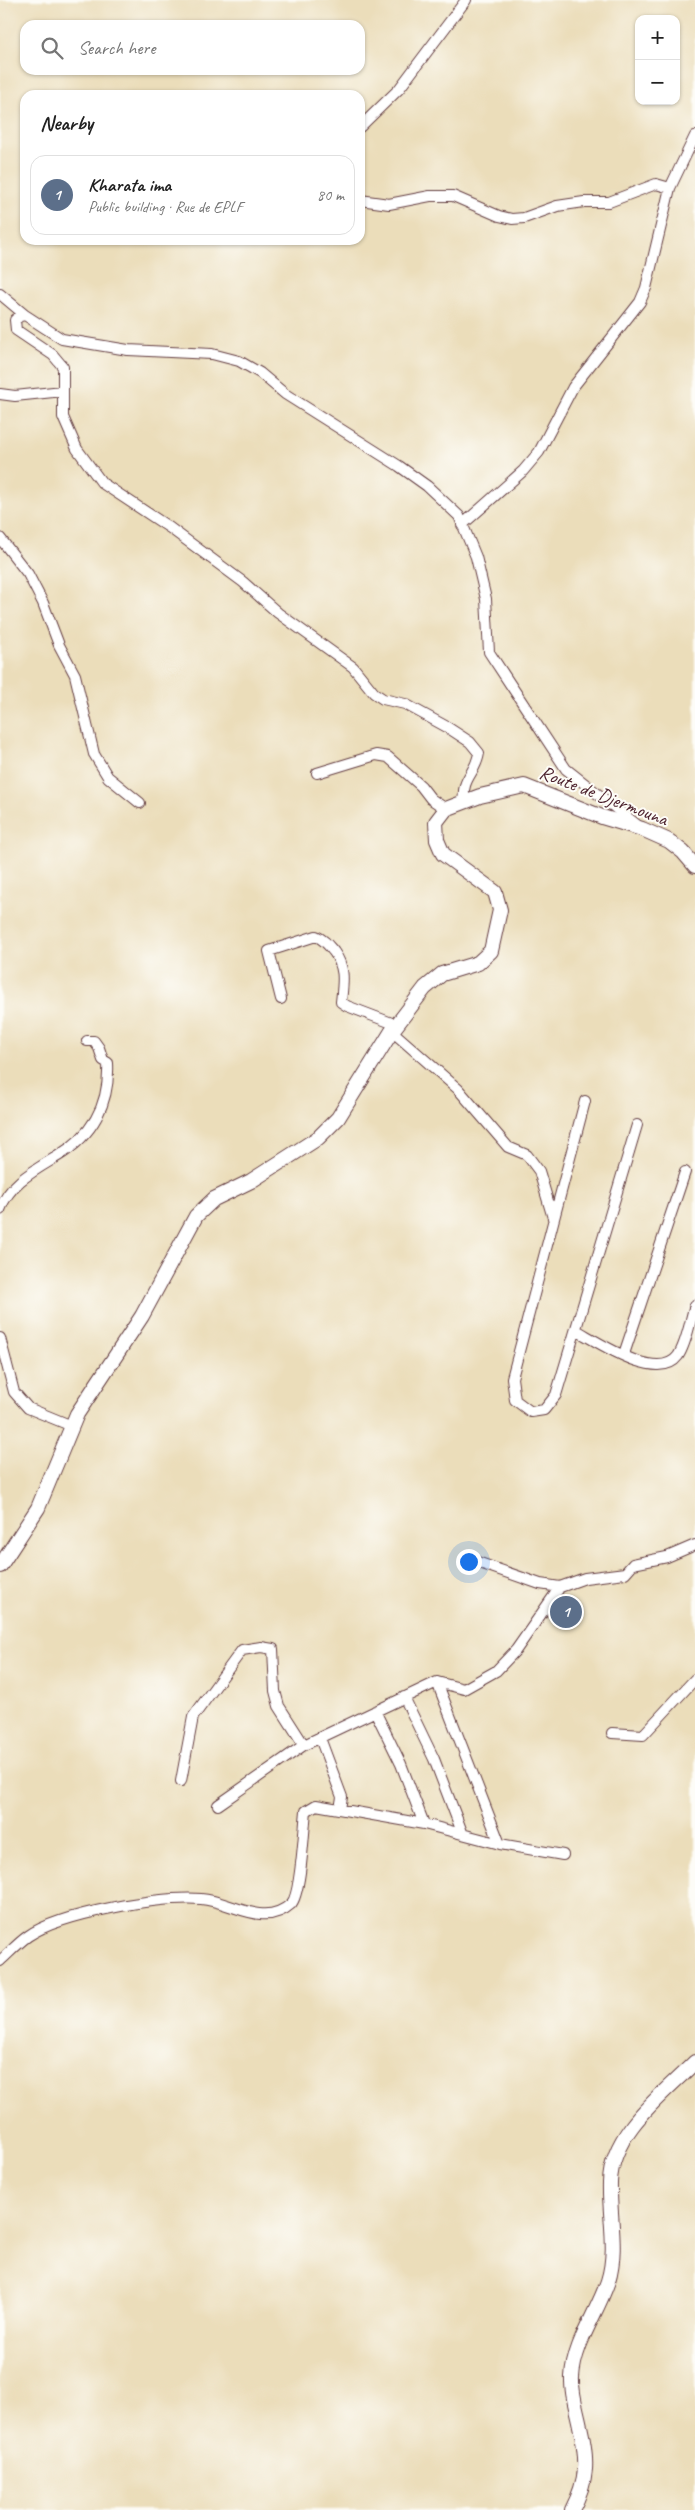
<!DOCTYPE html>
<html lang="en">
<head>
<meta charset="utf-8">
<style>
	:root { --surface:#fff; --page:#f6f6f6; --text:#222; --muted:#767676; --line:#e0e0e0; --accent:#c8321e }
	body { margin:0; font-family:Caveat,sans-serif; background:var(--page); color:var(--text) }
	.controls { position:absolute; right:15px; top:15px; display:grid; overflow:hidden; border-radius:10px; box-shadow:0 1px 4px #0004 }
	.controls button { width:45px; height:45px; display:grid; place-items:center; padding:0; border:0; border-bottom:1px solid var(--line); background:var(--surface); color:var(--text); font:25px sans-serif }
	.you { position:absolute; left:468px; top:1561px; width:18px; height:18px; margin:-12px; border:4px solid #fff; border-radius:50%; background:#1a73e8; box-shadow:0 0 0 8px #1a73e833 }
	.badge { display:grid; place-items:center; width:32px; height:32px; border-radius:50%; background:var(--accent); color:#fff; font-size:16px; font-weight:700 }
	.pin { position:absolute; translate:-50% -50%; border:2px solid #fff; box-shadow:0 1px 5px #0006 }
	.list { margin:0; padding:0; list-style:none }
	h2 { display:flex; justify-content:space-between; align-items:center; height:65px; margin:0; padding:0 20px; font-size:21px }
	h2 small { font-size:16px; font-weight:400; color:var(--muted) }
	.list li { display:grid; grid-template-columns:32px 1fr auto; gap:15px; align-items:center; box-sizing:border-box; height:80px; margin:0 10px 10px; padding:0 10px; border:1px solid var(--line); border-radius:15px }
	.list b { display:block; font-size:19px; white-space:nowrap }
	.list p { margin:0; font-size:16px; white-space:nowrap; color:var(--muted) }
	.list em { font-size:16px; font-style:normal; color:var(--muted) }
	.icon { flex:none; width:28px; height:28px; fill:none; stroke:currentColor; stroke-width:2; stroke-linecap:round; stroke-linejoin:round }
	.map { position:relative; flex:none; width:695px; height:2510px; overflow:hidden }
	.search { position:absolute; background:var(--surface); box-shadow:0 1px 4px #0004; left:20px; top:20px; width:345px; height:55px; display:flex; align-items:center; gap:12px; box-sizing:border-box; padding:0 18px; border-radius:15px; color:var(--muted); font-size:19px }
	.panel { position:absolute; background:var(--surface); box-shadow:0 1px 4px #0004; left:20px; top:90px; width:345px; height:155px; border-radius:15px }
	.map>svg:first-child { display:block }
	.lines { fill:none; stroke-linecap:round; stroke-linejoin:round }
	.street-casing { stroke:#623c40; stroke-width:12 }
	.secondary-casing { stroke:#623c40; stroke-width:16 }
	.street { stroke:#fff; stroke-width:10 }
	.secondary { stroke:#fff; stroke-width:14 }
	.labels { text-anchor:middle; stroke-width:4; stroke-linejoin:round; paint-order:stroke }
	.street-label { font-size:20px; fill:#4a1f2b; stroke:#fdfcf7 }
</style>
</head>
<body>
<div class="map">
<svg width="695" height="2510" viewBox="0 0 695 2510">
	<rect width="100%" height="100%" fill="#fdfcf7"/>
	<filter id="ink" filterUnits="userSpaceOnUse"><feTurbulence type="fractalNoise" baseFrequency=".02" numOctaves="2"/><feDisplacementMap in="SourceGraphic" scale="10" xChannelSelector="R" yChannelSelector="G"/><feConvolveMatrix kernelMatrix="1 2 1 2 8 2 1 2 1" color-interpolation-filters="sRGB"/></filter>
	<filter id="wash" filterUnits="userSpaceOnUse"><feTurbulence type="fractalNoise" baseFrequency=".0096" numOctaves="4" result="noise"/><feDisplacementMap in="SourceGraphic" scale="20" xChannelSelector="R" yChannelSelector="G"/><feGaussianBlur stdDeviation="1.12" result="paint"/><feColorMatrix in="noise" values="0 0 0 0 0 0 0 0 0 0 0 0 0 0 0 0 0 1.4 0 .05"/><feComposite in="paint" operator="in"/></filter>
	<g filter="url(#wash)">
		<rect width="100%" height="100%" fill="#ebddba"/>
	</g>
	<g filter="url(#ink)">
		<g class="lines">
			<defs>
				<path id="street" d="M360,127L399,89L466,0
					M360,200L389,204L430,196H453L499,216L512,219L524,218L557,206L584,202H609L656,184L670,188
					M0,294L25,315L62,339L128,350L212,354L239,361L260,373L285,394L399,466L427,486L459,516L476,557L486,599L489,652L566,769L637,825
					M25,315L20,316L15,320L16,330L53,355L63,367V417L77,449L102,483L170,528L243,582L278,613L353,667L374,693L383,699L405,704L447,727L470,742L479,753C476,774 461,777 464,802L469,800
					M0,394L15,396L63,391
					M462,525L523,471L539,452L573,387L640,302L646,288L670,188L695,136
					M0,538L28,574L43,603L59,645L75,675L94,754L108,777L140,803
					M317,773L376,755L388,757L421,786L431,799L446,809
					M281,999L269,951L316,936C325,940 328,945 334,952C346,969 343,982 341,1002L347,1006L397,1025
					M392,1031L458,1089L508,1147L527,1155L539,1171L553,1218
					M585,1101L512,1378L515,1400L531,1412L544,1410L556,1395L637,1125
					M0,1210C9,1183 35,1170 58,1156C93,1135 110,1103 108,1063L103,1060L99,1048L94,1041H87
					M576,1330C598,1342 658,1383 678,1356C687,1343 690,1320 695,1305
					M0,1338L14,1392L28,1408L72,1426
					M624,1354L685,1172
					M477,1562L540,1584L560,1587L585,1578L625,1573L633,1564L667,1557L695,1545
					M437,1682L464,1689L496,1671L516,1650L560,1587
					M404,1697L434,1759L462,1832
					M375,1711L401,1764L424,1824
					M612,1733L643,1735L695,1679
					M320,1738L342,1797L340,1809
					M181,1781L193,1717L242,1650L261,1647L273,1649L275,1691L279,1706L304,1745
					M218,1805L304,1745L437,1682L500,1844
					M0,1961C9,1953 18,1943 28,1936C61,1913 161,1896 201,1899C232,1901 263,1929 291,1904C301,1895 304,1828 306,1811L316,1805L424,1824L500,1844L563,1855"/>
				<path id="secondary" d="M0,1566L38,1508L77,1414L142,1316L196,1216L214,1199L251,1181L318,1138L338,1118L392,1031L425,988L442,974L478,963L491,951L500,910L495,892L443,854L437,840L436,822L446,809L480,796L524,786L602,817L642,829L669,841L683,852L695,866
					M572,2510C588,2479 588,2460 580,2426C577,2410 571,2394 572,2377C574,2343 597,2314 608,2281C618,2249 609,2217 610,2183C611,2132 662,2095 695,2062"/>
			</defs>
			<use href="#street" class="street-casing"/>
			<use href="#secondary" class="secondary-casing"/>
			<use href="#street" class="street"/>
			<use href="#secondary" class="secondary"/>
		</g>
	</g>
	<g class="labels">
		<g class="street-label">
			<text transform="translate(604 795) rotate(21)" y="7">Route de Djermouna</text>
		</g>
	</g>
</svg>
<div class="controls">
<button>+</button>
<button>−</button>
</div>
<div class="you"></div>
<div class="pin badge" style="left:566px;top:1612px;background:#5c6f8a">1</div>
<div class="search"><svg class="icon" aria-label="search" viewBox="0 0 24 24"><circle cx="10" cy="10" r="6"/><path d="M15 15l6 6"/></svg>Search here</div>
<section class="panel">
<h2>Nearby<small></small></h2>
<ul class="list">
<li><span class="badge" style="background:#5c6f8a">1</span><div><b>Kharata ima</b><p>Public building · Rue de EPLF</p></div><em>80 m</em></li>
</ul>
</section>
</div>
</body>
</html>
